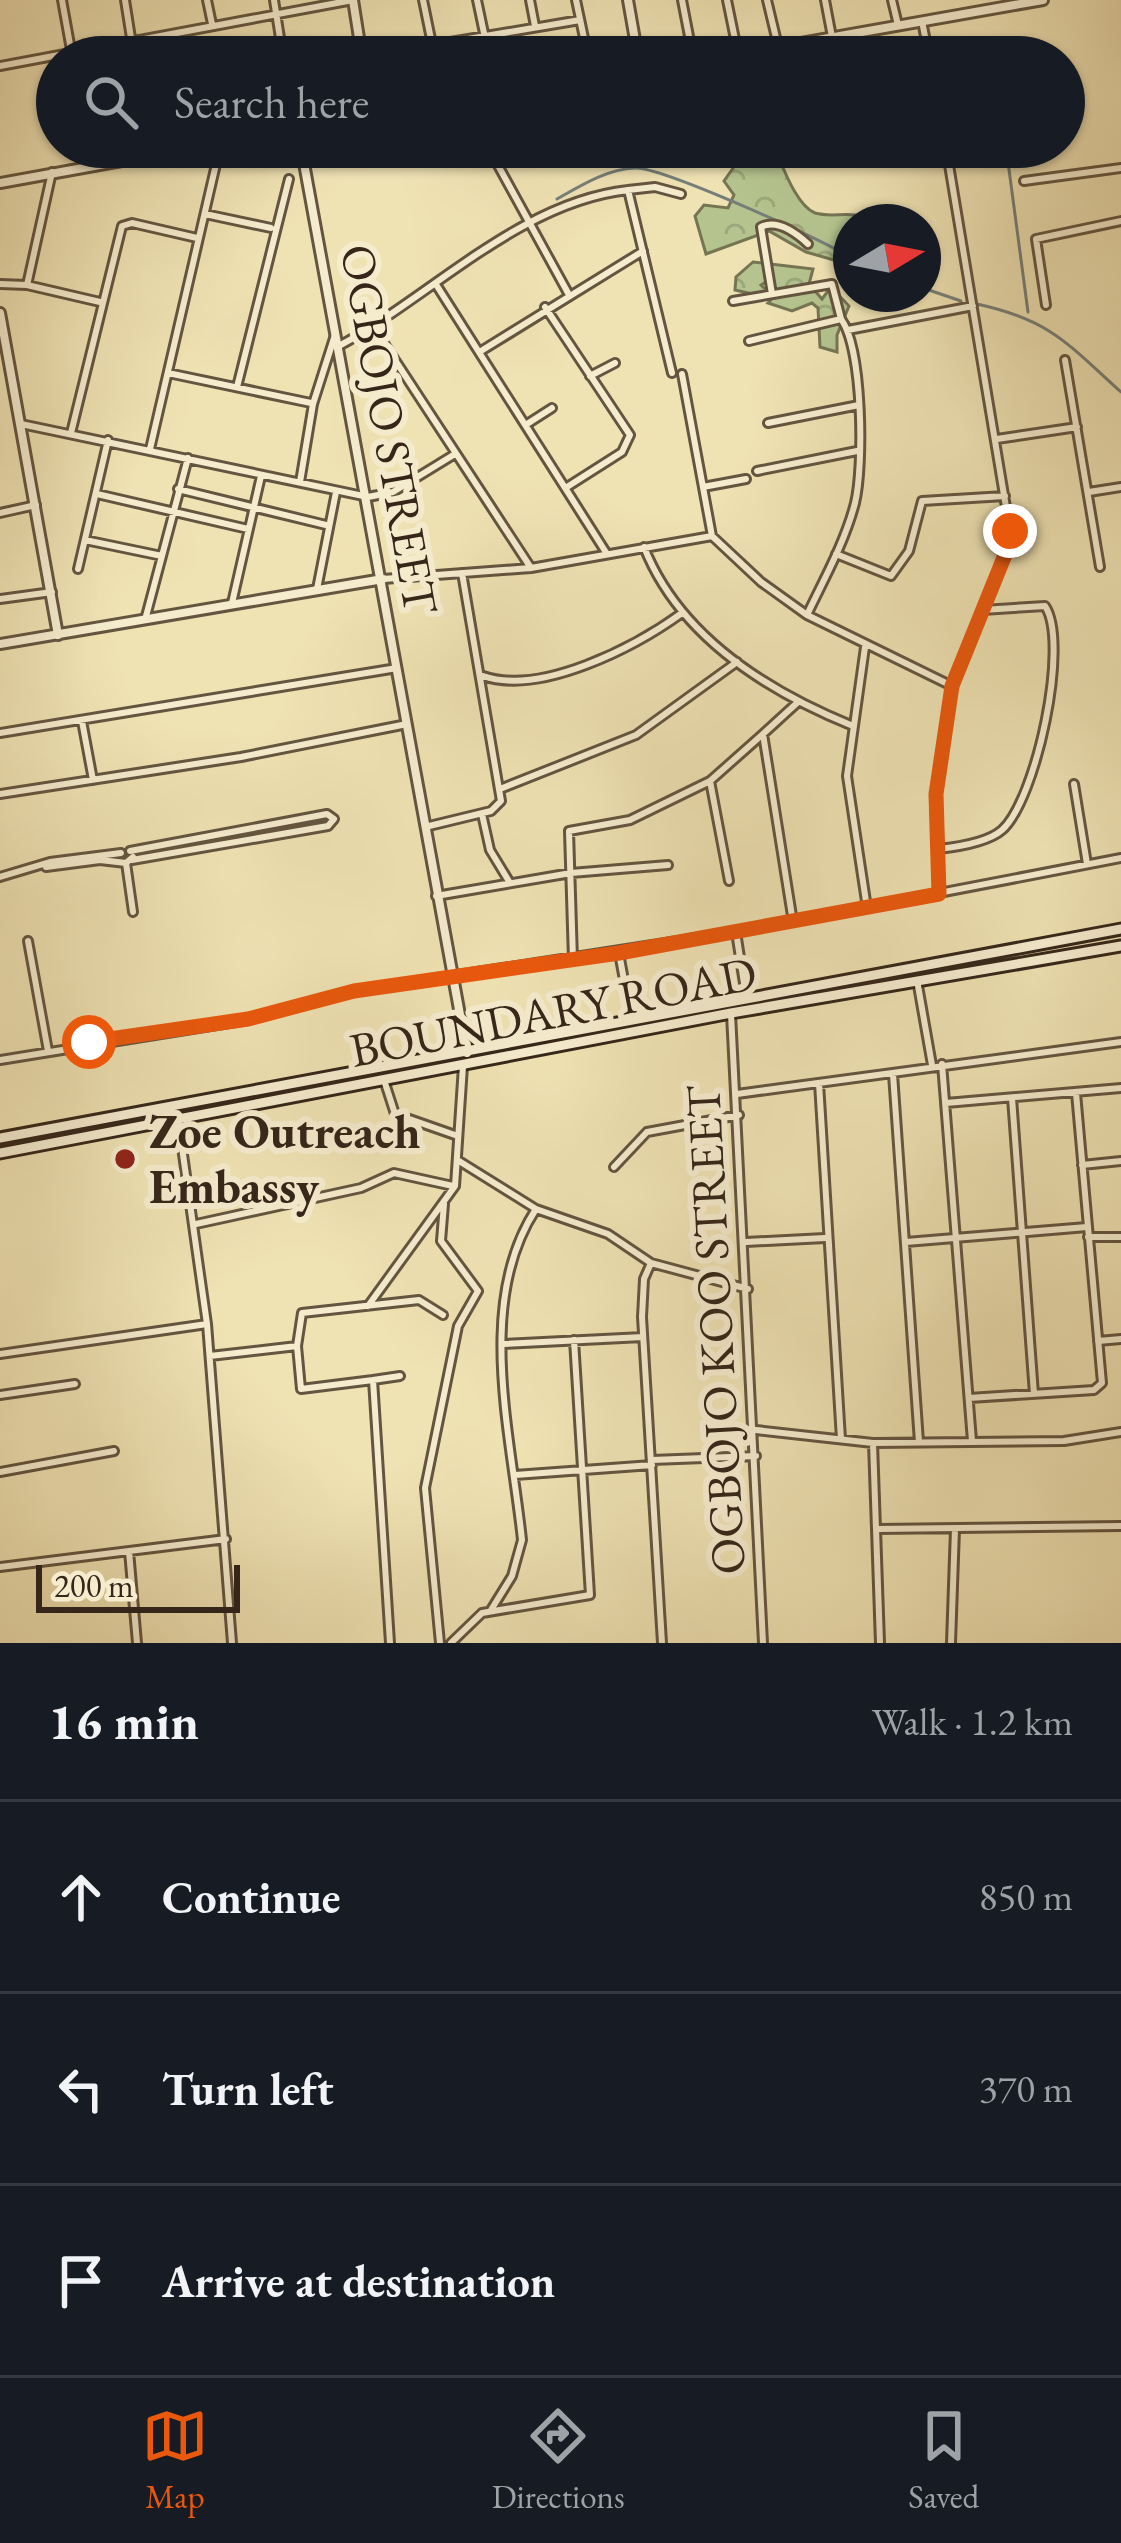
<!DOCTYPE html>
<html lang="en">
<head>
<meta charset="utf-8">
<style>
	:root { --surface:#171b24; --page:#242831; --text:#f1f3f6; --muted:#9ea1a6; --line:#363941; --accent:#ea580c }
	body { margin:0; font-family:"EB Garamond",serif; background:var(--page); color:var(--text) }
	.compass { position:absolute; left:833px; top:204px; width:108px; height:108px; border-radius:50%; background:var(--surface); box-shadow:0 3px 9px #0004; rotate:80deg }
	.scale { position:absolute; left:36px; bottom:30px; width:204px; box-sizing:border-box; padding-left:12px; border:6px solid #352619; border-top:0; font-size:33px; line-height:42px; white-space:nowrap; color:#352619; -webkit-text-stroke:9px #f5ecce; paint-order:stroke }
	.stop { position:absolute; width:36px; height:36px; margin:-27px; border:9px solid #ea580c; border-radius:50%; background:#fff }
	.stop.end { background:#ea580c; border-color:#fff; box-shadow:0 3px 12px #0008 }
	.list { margin:0; padding:0; list-style:none }
	h2 { display:flex; justify-content:space-between; align-items:center; height:156px; margin:0; padding:0 48px; font-size:51px }
	h2 small { font-size:39px; font-weight:400; color:var(--muted) }
	.list li { display:grid; grid-template-columns:78px 1fr auto; gap:36px; align-items:center; box-sizing:border-box; height:192px; padding:0 48px; border-top:3px solid var(--line) }
	.list b { display:block; font-size:45px; white-space:nowrap }
	.list em { font-size:39px; font-style:normal; color:var(--muted) }
	.icon { flex:none; width:66px; height:66px; fill:none; stroke:currentColor; stroke-width:2; stroke-linecap:round; stroke-linejoin:round }
	.map { position:relative; flex:none; width:1121px; height:1643px; overflow:hidden }
	.search { position:absolute; background:var(--surface); box-shadow:0 3px 9px #0004; left:36px; right:36px; top:36px; height:132px; display:flex; align-items:center; gap:30px; box-sizing:border-box; padding:0 42px; border-radius:66px; color:var(--muted); font-size:45px }
	.sheet { height:732px; background:var(--surface) }
	nav { display:flex; justify-content:space-around; align-items:center; box-sizing:border-box; height:168px; border-top:3px solid var(--line); background:var(--surface); font-size:33px; color:var(--muted) }
	nav a { display:grid; justify-items:center; gap:6px }
	nav .on { color:var(--accent) }
	.map>svg:first-child { display:block }
	.forest { fill:url(#forest-crowns); stroke:#757554; stroke-width:3 }
	.lines { fill:none; stroke-linecap:round; stroke-linejoin:round }
	.stream { stroke:#757f79; stroke-width:3 }
	.minor-casing { stroke:#645540; stroke-width:12 }
	.tertiary-casing { stroke:#645540; stroke-width:14 }
	.secondary-casing { stroke:#352619; stroke-width:15 }
	.minor { stroke:#f5ecce; stroke-width:6 }
	.tertiary { stroke:#f5ecce; stroke-width:8 }
	.secondary { stroke:#f5ecce; stroke-width:9 }
	.route { stroke:#ea580c; stroke-width:15 }
	.poi-dot { fill:#8f2418; stroke:#f5ecce; stroke-width:4.5 }
	.labels { text-anchor:middle; stroke-width:12; stroke-linejoin:round; paint-order:stroke }
	.street-label { font-size:48px; fill:#352619; stroke:#f5ecce }
	.poi-label { font-size:48px; font-weight:bold; fill:#352619; stroke:#f5ecce; text-anchor:start }
</style>
</head>
<body>
<div class="map">
<svg width="1121" height="1643" viewBox="0 0 1121 1643">
	<defs>
		<pattern id="forest-crowns" width="20" height="18" patternUnits="userSpaceOnUse" patternTransform="scale(3)"><rect width="20" height="18" fill="#b5c48f"/><path d="M2 6a3 3 0 1 1 6 0M12 15a3 3 0 1 1 6 0" fill="none" stroke="#9ca87b"/></pattern>
	</defs>
	<rect width="100%" height="100%" fill="#efe2b3"/>
	<filter id="stains"><feTurbulence type="fractalNoise" baseFrequency=".00167" numOctaves="4"/><feColorMatrix values="0 0 0 0 .2 0 0 0 0 .09 0 0 0 0 .02 0 0 0 .5 -.17"/></filter>
	<radialGradient id="worn" r=".72"><stop offset=".6" stop-color="#630" stop-opacity="0"/><stop offset="1" stop-color="#630" stop-opacity=".3"/></radialGradient>
	<path class="forest" d="M748,147H774C782,164 796,206 815,213C835,219 853,208 872,222H851V265L806,252L769,231L706,254L695,216L704,205L728,208L734,195L724,181Z
		M753,262L813,269L809,284L822,299L831,287L849,306L837,335V352L820,347L818,308L812,303L792,311L768,303L778,292L766,282L761,285L769,293L766,297L735,290L736,277Z"/>
	<g class="lines">
		<path class="stream" d="M994,56V57
			M1006,147L1028,312
			M557,199C580,186 607,169 635,168C662,167 824,240 851,258
			M923,288L961,301
			M977,304C1050,320 1067,343 1121,392"/>
		<defs>
			<path id="minor" d="M62,0L71,50
				M125,0L131,38
				M207,0L212,24
				M274,0L283,57
				M423,0L432,44
				M477,0L489,57
				M530,0L535,26
				M576,0L588,57
				M682,0L693,57
				M727,0L738,54
				M767,0L778,46
				M825,0L832,37
				M892,0L898,25
				M922,21L929,57
				M362,57L580,20
				M0,66L353,0
				M488,147L568,293
				M756,151L786,147
				M52,172L27,285L100,302
				M1024,181L1121,168
				M628,190L655,187L681,194
				M205,214L271,228
				M0,284L27,285
				M437,286L607,554
				M772,294L761,227C777,219 796,233 808,244
				M733,301L832,284L841,319
				M1046,305L1036,239L1121,221
				M545,307L630,435L622,452L567,487
				M374,328L531,568
				M848,330L973,306
				M749,341L841,319C863,349 864,466 855,503C845,542 824,579 807,615
				M337,347C431,297 519,202 628,190L672,373
				M481,351L643,251
				M1065,360L1100,567
				M168,373L311,403
				M682,374L712,536L761,582L807,615L952,686
				M590,376L615,363
				M237,387L289,179
				M768,423L859,405
				M21,424L368,497L393,492L455,454
				M527,424L552,408
				M71,433L122,226L132,223L197,238
				M997,439L1077,427
				M150,449L220,147
				M757,471L857,451
				M300,482L313,404L335,335
				M703,487L746,479
				M178,489L326,525
				M1089,492L1121,487
				M97,494L248,529
				M0,513L36,505
				M85,540L162,556
				M644,547C679,636 767,691 853,726
				M836,554L891,576L909,551L922,501L1005,496
				M78,569L108,440
				M383,579L531,568L712,536
				M317,589L336,492
				M0,599L52,592
				M232,603L261,476
				M145,620L188,458
				M865,647L847,776L867,908
				M483,676C541,696 635,647 682,613
				M82,721L93,780
				M0,733L397,668
				M710,781L729,881
				M1074,784L1087,864
				M500,789L636,735L737,662
				M0,794L241,757L407,724
				M482,814L490,850L510,883
				M425,827L491,811L501,801L462,573
				M938,849C957,847 987,843 1002,830C1036,800 1070,643 1045,606L982,610
				M130,851L327,814L334,819L328,826L132,860
				M126,863L133,912
				M46,867L100,860L126,863L133,857
				M0,877L50,862L121,853
				M939,894L936,794L952,686L1007,550L1010,531L946,147
				M436,896L571,873L668,865
				M793,922L763,734L797,703
				M736,932L746,996
				M28,941L48,1051
				M619,953L631,1018
				M573,960L569,831L630,820L710,781L763,734
				M917,980L932,1065
				M731,1014L763,1643
				M0,1060L248,1020L354,991L736,932L1121,858
				M942,1064L972,1441
				M893,1074L919,1442
				M384,1080L395,1114L455,1135
				M819,1083L841,1439
				M737,1094L1121,1042
				M1012,1098L1034,1394
				M946,1103L1121,1088
				M178,1119L207,1324L232,1643
				M459,1161L536,1209L608,1234L651,1263L748,1289
				M1082,1165L1121,1161
				M614,1167L647,1132L739,1115
				M196,1224L361,1188L394,1173L453,1186
				M1088,1237H1121
				M746,1242L825,1238
				M906,1242L1087,1227
				M651,1263L644,1279L642,1317L662,1643
				M368,1306L455,1186L463,1066
				M1098,1341L1121,1339
				M503,1344L643,1337
				M297,1346L301,1389L373,1380L390,1643
				M0,1354L207,1324
				M210,1356L297,1346L302,1313L419,1300L443,1315
				M373,1380L400,1376
				M0,1395L75,1384
				M969,1398L1094,1390L1102,1383L1076,1093
				M756,1430L873,1443L1064,1441L1121,1432
				M873,1443L880,1643
				M652,1460L756,1456
				M0,1472L114,1451
				M515,1475L652,1465
				M878,1529L1121,1526
				M129,1551L137,1643
				M0,1567L226,1539
				M491,1610L512,1576L522,1540C511,1434 475,1302 536,1209
				M440,1643L425,1488L458,1326L478,1291L441,1241L444,1204
				M451,1643L482,1613L590,1595L574,1340
				M951,1643L955,1529"/>
			<path id="tertiary" d="M353,0L362,57
				M628,0L638,57
				M721,57L1043,0
				M301,147L467,1053
				M0,183L199,147
				M0,313L58,635
				M0,644L383,579"/>
			<path id="secondary" d="M0,1138L1121,929
				M0,1153L731,1013L1121,946"/>
		</defs>
		<use href="#minor" class="minor-casing"/>
		<use href="#tertiary" class="tertiary-casing"/>
		<use href="#secondary" class="secondary-casing"/>
		<use href="#minor" class="minor"/>
		<use href="#tertiary" class="tertiary"/>
		<use href="#secondary" class="secondary"/>
	</g>
	<g class="lines">
		<path class="route" d="M89,1042L248,1019L354,991L619,953L939,894L936,794L952,686L1007,550L1010,531"/>
	</g>
	<circle class="poi-dot" cx="125" cy="1159" r="12"/>
	<g class="labels">
		<g class="street-label">
			<text transform="translate(390 429) rotate(80)" y="17">OGBOJO STREET</text>
			<text transform="translate(553 1011) rotate(-11)" y="17">BOUNDARY ROAD</text>
			<text transform="translate(715 1330) rotate(-93)" y="17">OGBOJO KOO STREET</text>
		</g>
		<g class="poi-label">
			<text x="149" y="1148">Zoe Outreach<tspan x="149" dy="55">Embassy</tspan></text>
		</g>
	</g>
	<rect width="100%" height="100%" filter="url(#stains)"/>
	<rect width="100%" height="100%" fill="url(#worn)"/>
</svg>
<svg class="compass" viewBox="-18 -18 36 36"><path d="M0-13l5 13h-10z" fill="#e53935"/><path d="M0 13l5-13h-10z" fill="#9ea1a6"/></svg>
<div class="scale">200 m</div>
<div class="stop" style="left:89px;top:1042px"></div>
<div class="stop end" style="left:1010px;top:531px"></div>
<div class="search"><svg class="icon" aria-label="search" viewBox="0 0 24 24"><circle cx="10" cy="10" r="6"/><path d="M15 15l6 6"/></svg>Search here</div>
</div>
<section class="sheet">
<h2>16 min<small>Walk · 1.2 km</small></h2>
<ul class="list">
<li><svg class="icon" aria-label="ahead" viewBox="0 0 24 24"><path d="M12 20V5M6 11l6-6 6 6"/></svg><div><b>Continue</b></div><em>850 m</em></li>
<li><svg class="icon" aria-label="left" viewBox="0 0 24 24"><path d="M17 20v-9H6M10 6l-5 5 5 5"/></svg><div><b>Turn left</b></div><em>370 m</em></li>
<li><svg class="icon" aria-label="arrive" viewBox="0 0 24 24"><path d="M6 21V4h12l-3 4 3 4H6"/></svg><div><b>Arrive at destination</b></div></li>
</ul>
</section>
<nav>
<a class="on"><svg class="icon" aria-label="map" viewBox="0 0 24 24"><path d="M3 6l6-2 6 2 6-2v14l-6 2-6-2-6 2zM9 4v14M15 6v14"/></svg>Map</a>
<a><svg class="icon" aria-label="directions" viewBox="0 0 24 24"><path d="M12 3l9 9-9 9-9-9zM9 14v-3h6M13 9l2 2-2 2"/></svg>Directions</a>
<a><svg class="icon" aria-label="saved" viewBox="0 0 24 24"><path d="M7 4h10v16l-5-4-5 4z"/></svg>Saved</a>
</nav>
</body>
</html>
